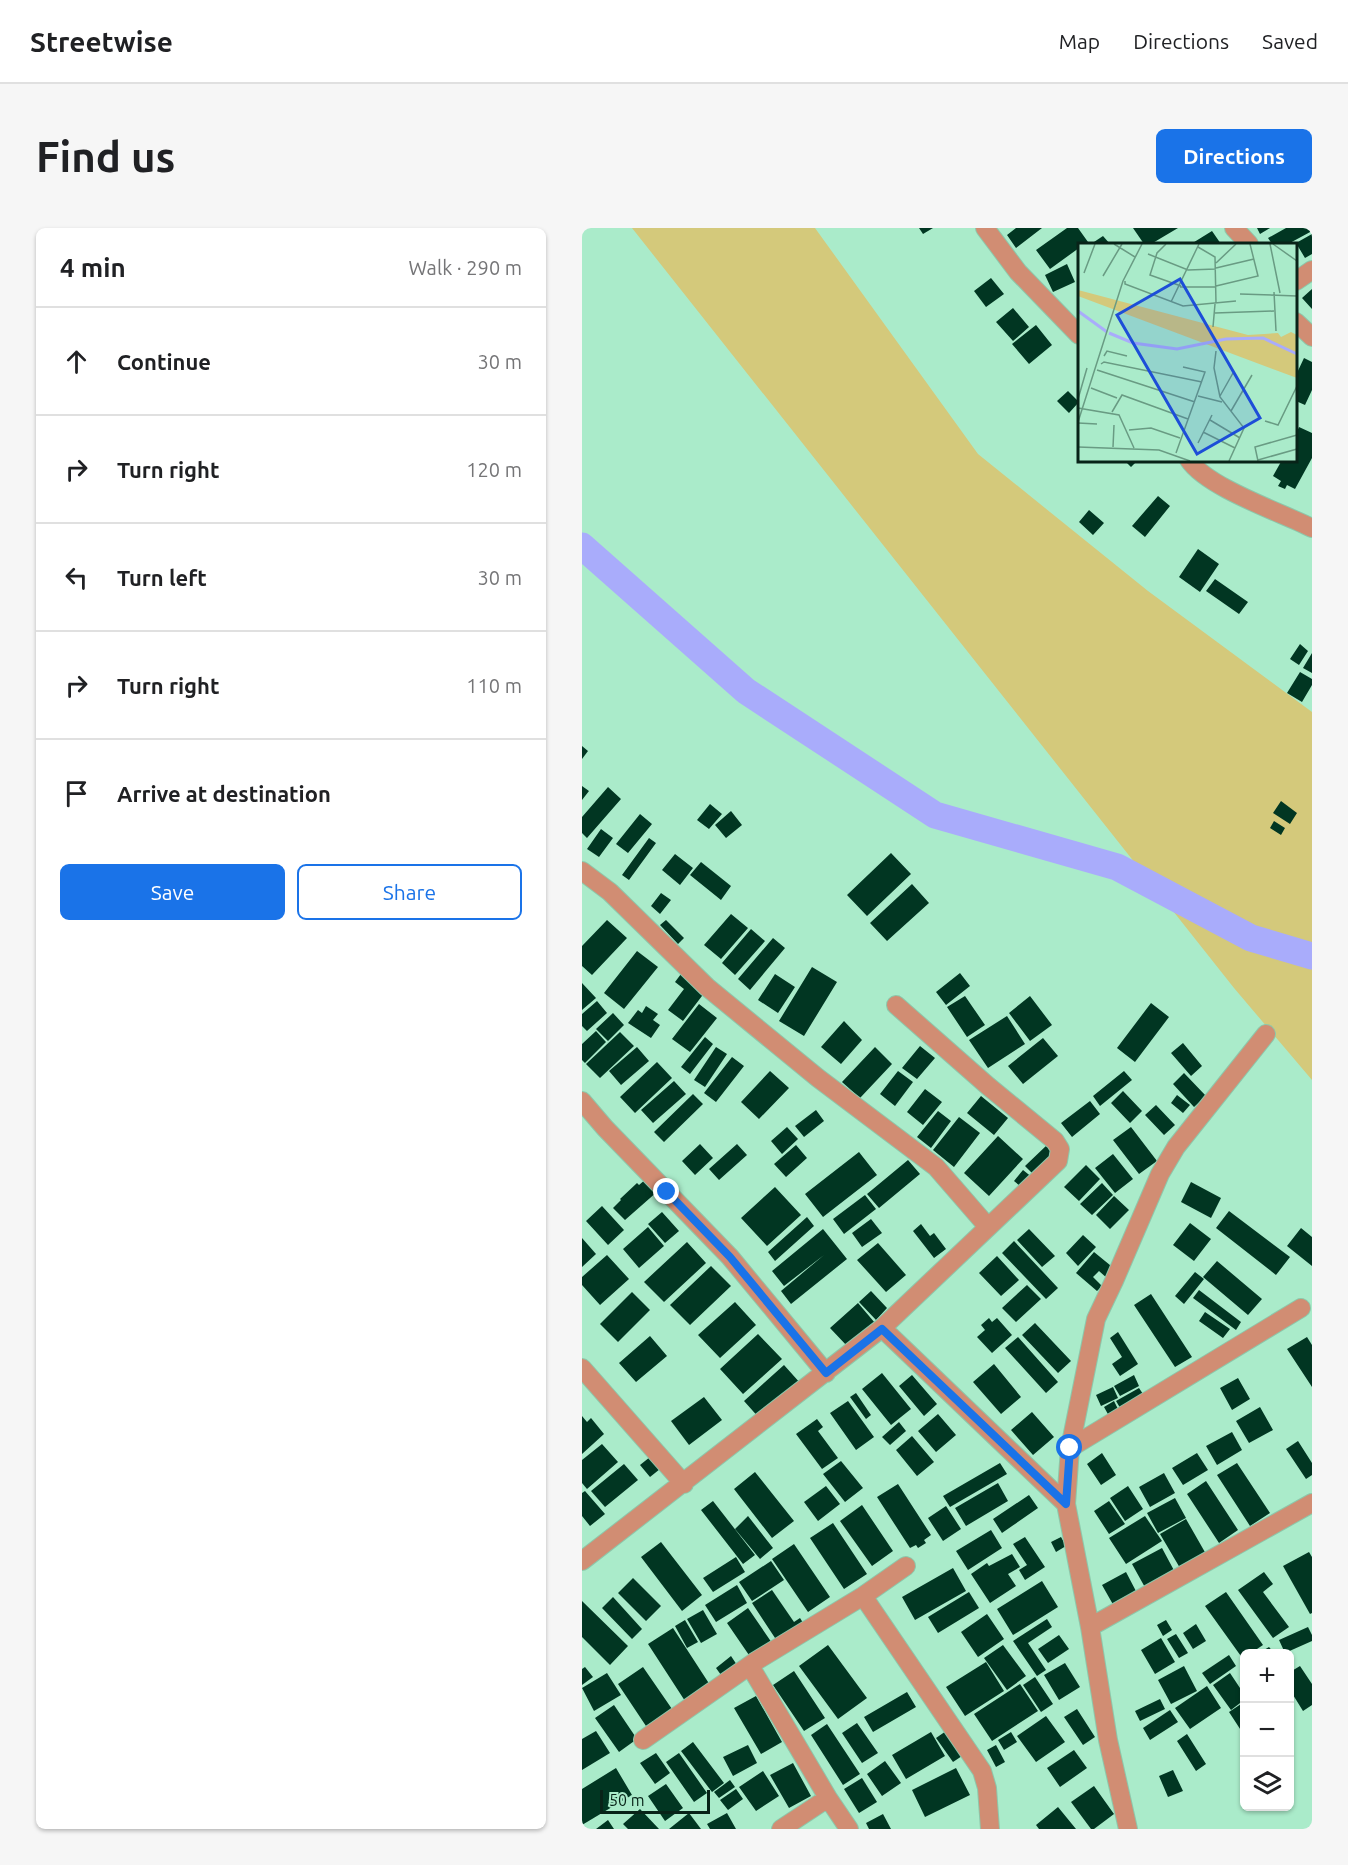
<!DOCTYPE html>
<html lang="en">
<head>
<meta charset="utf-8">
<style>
	:root { --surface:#fff; --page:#f6f6f6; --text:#202124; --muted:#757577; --line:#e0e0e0; --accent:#1a73e8 }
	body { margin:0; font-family:Ubuntu,sans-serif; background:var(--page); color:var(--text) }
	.controls { position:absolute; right:18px; bottom:18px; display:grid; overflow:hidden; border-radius:9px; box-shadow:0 2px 4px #0004 }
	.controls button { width:54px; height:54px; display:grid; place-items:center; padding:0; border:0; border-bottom:2px solid var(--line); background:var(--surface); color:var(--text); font:30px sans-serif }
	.scale { position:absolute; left:18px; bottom:15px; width:110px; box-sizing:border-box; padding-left:6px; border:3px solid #082318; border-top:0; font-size:16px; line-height:21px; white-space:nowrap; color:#082318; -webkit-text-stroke:4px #aaebca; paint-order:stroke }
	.stop { position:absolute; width:18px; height:18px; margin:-14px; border:4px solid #1a73e8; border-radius:50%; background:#fff }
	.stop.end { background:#1a73e8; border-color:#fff; box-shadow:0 2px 6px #0008 }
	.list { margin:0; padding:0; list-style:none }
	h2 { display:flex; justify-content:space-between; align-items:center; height:78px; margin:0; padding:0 24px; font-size:26px }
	h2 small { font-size:20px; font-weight:400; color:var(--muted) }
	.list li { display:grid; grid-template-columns:39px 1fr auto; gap:18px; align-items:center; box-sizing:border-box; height:108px; padding:0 24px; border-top:2px solid var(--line) }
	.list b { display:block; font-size:22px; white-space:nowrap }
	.list em { font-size:20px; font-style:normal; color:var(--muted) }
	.actions { display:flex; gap:12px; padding:18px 24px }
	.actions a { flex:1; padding:14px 0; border:2px solid var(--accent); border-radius:9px; text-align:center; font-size:21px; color:var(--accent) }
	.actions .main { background:var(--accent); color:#fff }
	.icon { flex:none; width:33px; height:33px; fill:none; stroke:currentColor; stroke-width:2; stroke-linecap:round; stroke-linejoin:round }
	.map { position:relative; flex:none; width:730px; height:1601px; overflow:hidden; border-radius:9px }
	header { display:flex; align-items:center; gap:36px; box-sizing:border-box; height:84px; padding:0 30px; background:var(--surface); border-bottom:2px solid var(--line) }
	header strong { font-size:28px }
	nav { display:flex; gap:33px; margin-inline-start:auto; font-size:21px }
	.intro { display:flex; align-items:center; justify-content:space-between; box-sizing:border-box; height:144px; padding:0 36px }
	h1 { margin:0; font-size:42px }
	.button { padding:15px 27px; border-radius:9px; background:var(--accent); color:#fff; font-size:21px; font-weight:700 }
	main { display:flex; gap:36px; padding:0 36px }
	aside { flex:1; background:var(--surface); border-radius:9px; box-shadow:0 2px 4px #0004 }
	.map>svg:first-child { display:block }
	.green { fill:#d4c97b }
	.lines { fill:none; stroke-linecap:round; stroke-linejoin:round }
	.river { stroke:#a9acfb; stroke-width:27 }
	.building { fill:#013622 }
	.minor-casing { stroke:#8dc7aa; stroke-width:20 }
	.minor { stroke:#d18d73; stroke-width:18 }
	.route { stroke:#1a73e8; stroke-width:8 }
	.inset-river { fill:none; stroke:#a9acfb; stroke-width:3 }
	.inset-road { fill:none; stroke:#699b83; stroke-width:1.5 }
	.view { fill:#1d4ed8; fill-opacity:0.15; stroke:#1d4ed8; stroke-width:3 }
	.inset-edge { fill:none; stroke:#082318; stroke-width:3 }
</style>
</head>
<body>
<header>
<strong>Streetwise</strong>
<nav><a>Map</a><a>Directions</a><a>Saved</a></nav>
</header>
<div class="intro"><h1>Find us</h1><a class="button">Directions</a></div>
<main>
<aside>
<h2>4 min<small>Walk · 290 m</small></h2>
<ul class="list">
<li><svg class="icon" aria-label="ahead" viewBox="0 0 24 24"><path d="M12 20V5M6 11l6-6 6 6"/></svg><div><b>Continue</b></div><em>30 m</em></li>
<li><svg class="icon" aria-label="right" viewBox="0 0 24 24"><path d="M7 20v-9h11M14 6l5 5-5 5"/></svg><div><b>Turn right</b></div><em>120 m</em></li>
<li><svg class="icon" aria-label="left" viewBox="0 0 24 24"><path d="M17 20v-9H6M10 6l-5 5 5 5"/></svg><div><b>Turn left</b></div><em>30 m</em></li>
<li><svg class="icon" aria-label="right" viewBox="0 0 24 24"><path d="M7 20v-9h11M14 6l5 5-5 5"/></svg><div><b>Turn right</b></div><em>110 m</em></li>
<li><svg class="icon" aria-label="arrive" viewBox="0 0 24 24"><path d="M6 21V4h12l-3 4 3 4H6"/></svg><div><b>Arrive at destination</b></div></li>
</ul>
<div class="actions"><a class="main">Save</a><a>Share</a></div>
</aside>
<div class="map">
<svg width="730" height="1601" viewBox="0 0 730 1601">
	<rect width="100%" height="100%" fill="#aaebca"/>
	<path class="green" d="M50,0H233L396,226L566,363L730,484V852L652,760Z"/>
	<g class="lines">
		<path class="river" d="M0,318L164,463L353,587L535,639L669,710L730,728"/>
	</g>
	<path class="building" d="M337,0H351L341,6Z
		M434,0H460L434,20L425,7Z
		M485,0H496L506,14L497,16V20L468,41L454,22Z
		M551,0H596L569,16H562Z
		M675,0H688L678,6Z
		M704,0H730V3L706,16H690L686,10Z
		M630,3L639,16H609Z
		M730,6V26L723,30L714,15Z
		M521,8L528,16H509Z
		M485,36L493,54L471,64L463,47Z
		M409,50L422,66L404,79L392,63Z
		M730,61V81L720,70Z
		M431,80L447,99L431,113L414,94Z
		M454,97L470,117L447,136L430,116Z
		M722,130L730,134V162L723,177L714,173V147Z
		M486,163L497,174L487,185L475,173Z
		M717,199L730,205V230L713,261L705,257L703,261L696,258L699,253L691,248L700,232H714V206Z
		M542,232H556L549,239Z
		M576,268L588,278L563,309L550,298Z
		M507,282L522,295L511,307L497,294Z
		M616,321L637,336L618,364L597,349Z
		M633,351L666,374L657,386L624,363Z
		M718,416L726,423L717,437L708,431Z
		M730,425V445L721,440Z
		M718,444L730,451V457L720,474L705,465Z
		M0,518L6,523L0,531Z
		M0,558L7,563L0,572Z
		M26,559L39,571L5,610L0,605V589Z
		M699,573L715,585L708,596L691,585Z
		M128,576L140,586L127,601L115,592Z
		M149,583L160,597L144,610L133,597Z
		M58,586L70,596L46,625L34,616Z
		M692,593L703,600L699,607L688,600Z
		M19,601L31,610L17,629L5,621Z
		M67,610L74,615L47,652L40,647Z
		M309,625L329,646L285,688L265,667Z
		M93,626L111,640L98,657L80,642Z
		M119,634L149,658L139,672L108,647Z
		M330,656L347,675L305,713L288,695Z
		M79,665L89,672L78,686L69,678Z
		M149,686L166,700L139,731L122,717Z
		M25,692L45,710L10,747L0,738V718Z
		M84,692L102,710L96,716L78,697Z
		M169,701L183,713L153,747L140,735Z
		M191,710L203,720L168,762L156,751Z
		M55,723L76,739L42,781L22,765Z
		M230,739L255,754L222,808L197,793Z
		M378,745L388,758L364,777L354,764Z
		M99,746L123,764L101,793L86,782L102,761L93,754Z
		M193,746L213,759L196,785L176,772Z
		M0,755L14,770L0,782Z
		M383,768L403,797L385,809L365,779Z
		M448,768L470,797L448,813L427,785Z
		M15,773L25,785L5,803L0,798V786Z
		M569,775L587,789L553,834L535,820Z
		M117,776L135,790L108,824L90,811Z
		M64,778L76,786L71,792L78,797L69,810L46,795L56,782L60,785Z
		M31,785L42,797L26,813L14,801Z
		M425,788L443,816L406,840L387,812Z
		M262,793L280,812L259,836L239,819Z
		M14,803L24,814L3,835L0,832V816Z
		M38,804L52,818L18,850L4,836Z
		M123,809L131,816L108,846L99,839Z
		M461,810L476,828L441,856L426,838Z
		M601,815L620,838L609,848L589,825Z
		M338,818L353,830L335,851L320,840Z
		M55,819L67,833L39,857L27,843Z
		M134,819L145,826L123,859L112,852Z
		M293,819L310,836L278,870L260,854Z
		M150,829L162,838L134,874L122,865Z
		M75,834L90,850L53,885L38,869Z
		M188,843L207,860L177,891L159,874Z
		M316,843L331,854L313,878L298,866Z
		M542,843L550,852L518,878L511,868Z
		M602,845L624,868L612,879L591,856Z
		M92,853L104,866L71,895L59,882Z
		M343,861L360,874L341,897L325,884Z
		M541,863L560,883L548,895L529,875Z
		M111,866L121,876L82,914L72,904Z
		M595,867L608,877L601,885L589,875Z
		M399,868L426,890L412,907L385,885Z
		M508,873L518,886L490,909L479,895Z
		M574,877L593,897L582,907L563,887Z
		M234,882L242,893L222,909L213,898Z
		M356,883L369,893L349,920L335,909Z
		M377,889L398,905L372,939L351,922Z
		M205,899L216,911L200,926L189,913Z
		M549,899L575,933L557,946L531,912Z
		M416,908L441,931L407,968L382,945Z
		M118,916L131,930L113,947L100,933Z
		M155,916L165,927L137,952L127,941Z
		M214,917L225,930L204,949L192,936Z
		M465,917L476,928L454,949L443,938Z
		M277,924L295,947L241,989L223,966Z
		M531,926L551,951L533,965L513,940Z
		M326,932L338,946L297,980L285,966Z
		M504,937L518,951L497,973L482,959Z
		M441,942L451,950L443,962L432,953Z
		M64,951L76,963L43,992L31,980L39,972L38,971L55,955L57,957Z
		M609,954L639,970L629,990L599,974Z
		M520,955L531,967L510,987L498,976Z
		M193,959L219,987L185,1018L159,990Z
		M283,967L294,981L262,1006L251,991Z
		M532,968L547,982L528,1001L514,987Z
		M20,978L42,1002L26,1017L4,993Z
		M647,983L708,1029L694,1047L634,1000Z
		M80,984L97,1003L83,1015L66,996Z
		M225,989L232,998L193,1033L186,1024Z
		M289,991L300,1005L280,1019L270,1005Z
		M608,995L629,1011L612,1033L591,1017Z
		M339,996L348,1008L352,1005L364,1021L352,1030L331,1003Z
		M66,999L82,1018L57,1040L41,1021Z
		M719,1000L730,1009V1038L705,1018Z
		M241,1001L265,1031L209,1076L199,1063L242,1027L202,1058L190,1043Z
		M447,1001L473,1028L460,1039L435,1012Z
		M501,1007L514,1019L496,1038L484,1025Z
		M0,1010L14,1026L0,1039Z
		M432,1013L476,1060L464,1071L420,1025Z
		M105,1014L124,1035L82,1074L62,1054Z
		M296,1015L324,1047L304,1064L275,1032Z
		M512,1024L534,1042L526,1051L517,1043L511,1049L520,1058L515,1063L494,1045Z
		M25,1027L47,1051L18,1077L0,1057V1049Z
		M415,1028L437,1052L419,1068L397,1045Z
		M635,1033L680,1071L666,1087L621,1049Z
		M129,1038L149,1058L108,1097L88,1077Z
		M613,1044L622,1051L602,1076L593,1068Z
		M445,1057L459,1071L434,1094L420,1080Z
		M617,1062L659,1094L654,1102L611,1070Z
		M289,1063L305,1080L294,1092L277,1074Z
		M50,1064L68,1082L36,1114L18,1096Z
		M569,1066L610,1129L593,1139L552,1077Z
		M153,1074L174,1097L138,1130L116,1107Z
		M276,1075L293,1095L266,1119L248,1100Z
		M623,1084L648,1101L641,1110L617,1093Z
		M407,1090L410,1094L415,1090L430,1107L410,1125L395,1109L403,1102L399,1097Z
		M453,1095L489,1133L476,1145L440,1107Z
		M536,1104L556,1136L538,1148L530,1136L540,1129L528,1110Z
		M176,1106L200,1131L161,1166L138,1141Z
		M68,1108L85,1128L54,1154L37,1135Z
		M436,1109L476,1154L464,1165L423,1120Z
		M725,1109L730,1117V1159L705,1121Z
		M412,1136L439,1169L419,1186L391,1154Z
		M202,1137L219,1156L179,1192L162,1173Z
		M300,1145L329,1181L309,1197L280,1161Z
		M330,1147L355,1176L342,1188L317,1158Z
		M552,1147L557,1158L538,1168L532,1158Z
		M656,1150L668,1171L650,1182L638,1160Z
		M531,1159L536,1170L519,1178L514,1167Z
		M557,1160L563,1169L540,1183L534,1173Z
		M274,1165L289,1187L284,1191L268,1169Z
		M122,1169L140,1192L107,1217L89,1193Z
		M266,1173L292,1209L274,1222L248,1185Z
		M532,1173L537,1183L527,1188L522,1179Z
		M678,1179L691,1202L667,1215L654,1193Z
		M450,1184L472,1209L451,1227L429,1202Z
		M356,1186L374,1207L354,1224L336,1203Z
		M0,1188L5,1194L9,1190L22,1206L0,1226Z
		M235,1191L241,1199L236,1203L256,1230L240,1241L214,1206Z
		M317,1194L324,1203L308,1217L300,1209Z
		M650,1204L660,1222L635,1237L624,1218Z
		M330,1208L352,1234L335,1248L314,1222Z
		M716,1213L730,1235V1247L724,1251L704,1221Z
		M20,1216L36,1234L5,1261L0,1255V1232Z
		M520,1225L534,1247L519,1257L505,1236Z
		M615,1225L626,1242L601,1257L590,1240Z
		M68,1229L78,1241L68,1249L58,1237Z
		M259,1233L281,1260L263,1274L241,1246Z
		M418,1235L425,1246L368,1279L361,1268Z
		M655,1235L688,1285L668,1298L635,1247Z
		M42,1236L56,1252L23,1279L9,1263Z
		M173,1244L212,1293L190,1310L152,1261Z
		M582,1245L593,1265L568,1279L557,1259Z
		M624,1253L656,1302L637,1315L605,1266Z
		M416,1255L426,1273L384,1298L373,1280Z
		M316,1256L349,1307L342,1312L344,1315L336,1320L334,1317L328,1320L295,1269Z
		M244,1258L258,1276L236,1293L222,1274Z
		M546,1258L561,1281L543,1293L528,1270Z
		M3,1263L23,1286L8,1298L0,1288V1265Z
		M447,1267L456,1280L420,1305L411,1291Z
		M593,1270L604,1290L576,1305L565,1285Z
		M131,1273L173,1327L161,1336L119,1282Z
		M527,1273L543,1296L527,1306L512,1283Z
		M280,1277L311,1323L290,1338L258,1293Z
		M364,1278L379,1301L361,1313L346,1290Z
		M166,1288L191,1320L178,1331L153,1301Z
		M563,1288L580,1313L544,1336L527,1310Z
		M604,1291L624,1326L598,1340L578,1306Z
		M251,1295L285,1346L262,1361L228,1310Z
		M409,1302L420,1320L386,1342L374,1323Z
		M443,1309L463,1339L443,1352L437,1342L445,1337L431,1316Z
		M479,1309L484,1318L474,1324L469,1314Z
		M79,1314L120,1367L100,1383L59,1329Z
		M212,1316L248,1369L226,1384L190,1331Z
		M580,1320L595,1348L565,1363L550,1336Z
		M727,1324L730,1329V1385L728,1386L701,1338Z
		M430,1326L438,1339L426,1346L434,1358L408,1375L389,1346L405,1335L407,1338Z
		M154,1329L163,1344L131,1364L121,1350Z
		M189,1333L202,1352L170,1373L157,1354Z
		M371,1340L384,1363L333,1392L320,1369Z
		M544,1344L556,1367L533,1380L520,1357Z
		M682,1344L691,1356L681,1364L707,1399L691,1410L656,1362Z
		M51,1350L79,1378L64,1393L36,1365Z
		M460,1353L476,1379L431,1407L415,1381Z
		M155,1357L165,1375L134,1394L123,1377Z
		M190,1362L212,1394L218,1390L223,1398L197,1416L170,1375Z
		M387,1364L397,1380L356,1405L346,1389Z
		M644,1364L681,1417L669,1425H663L661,1431L623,1378Z
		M31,1369L60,1401L50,1411L20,1380Z
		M0,1373L46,1418L28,1437L0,1409Z
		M166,1380L190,1415L169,1430L145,1395Z
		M121,1382L135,1406L119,1415L105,1391Z
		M405,1386L422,1411L396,1429L379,1404Z
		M465,1391L470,1399L446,1415L464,1442L455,1448L431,1413Z
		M103,1392L116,1414L105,1420L93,1398Z
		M584,1392L590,1402L581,1408L575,1397Z
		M614,1396L624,1413L611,1421L601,1405Z
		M726,1399L730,1407V1413L703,1425L697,1412Z
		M91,1400L128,1457L103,1473L66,1416Z
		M594,1406L606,1425L597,1430L585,1411Z
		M477,1407L487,1421L466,1435L456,1421Z
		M579,1410L593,1434L573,1446L559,1422Z
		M246,1417L285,1470L256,1491L217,1438Z
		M421,1417L444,1448L425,1462L402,1430Z
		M687,1419L692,1425H677Z
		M647,1427L654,1438L628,1456L620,1445Z
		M149,1428L159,1443L144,1454L134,1440Z
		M404,1434L422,1463L383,1488L364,1459Z
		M483,1435L498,1459L477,1472L462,1447Z
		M602,1438L615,1463L589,1476L576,1452Z
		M718,1438L730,1456V1477L721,1483L708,1462V1444Z
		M3,1439L11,1449L0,1457V1441Z
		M61,1439L90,1481L64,1498L36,1456Z
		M212,1443L243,1490L222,1503L191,1457Z
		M25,1445L39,1467L12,1483L0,1460Z
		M648,1445L662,1466V1472L649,1482L631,1457Z
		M453,1449L471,1476L459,1484L441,1457Z
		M438,1456L456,1483L410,1513L392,1486Z
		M625,1458L639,1480L608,1501L593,1480Z
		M325,1464L334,1479L291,1504L282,1489Z
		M174,1468L200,1514L179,1526L152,1480Z
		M578,1471L583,1481L558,1493L553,1483Z
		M662,1474V1507L647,1484Z
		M32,1477L55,1511L37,1524L13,1490Z
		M495,1481L513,1509L501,1517L482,1489Z
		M588,1482L596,1494L568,1512L561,1500Z
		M464,1488L483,1514L454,1534L435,1508Z
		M275,1495L296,1525L280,1535L260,1505Z
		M245,1496L278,1546L261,1557L229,1507Z
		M367,1501L383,1526L371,1534L354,1510Z
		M14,1503L28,1525L0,1542V1511Z
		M349,1504L363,1528L324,1551L310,1527Z
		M429,1504L435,1514L422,1522L416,1512Z
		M605,1506L624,1536L614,1543L595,1513Z
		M111,1514L142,1555L130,1564L99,1523Z
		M166,1517L175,1535L151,1548L141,1529Z
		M414,1517L423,1534L414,1539L405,1522Z
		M492,1522L505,1540L478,1559L465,1540Z
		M74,1525L88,1545L73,1556L58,1535Z
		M97,1525L125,1565L112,1574L84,1534Z
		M303,1533L319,1555L300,1568L285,1546Z
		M211,1535L229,1568L207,1580L188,1547Z
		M34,1540L50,1567L0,1597V1561Z
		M374,1540L388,1567L343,1589L330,1562Z
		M591,1542L601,1563L586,1569L577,1548Z
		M181,1543L197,1568L174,1583L157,1559Z
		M280,1550L295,1574L277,1585L262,1561Z
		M148,1552L153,1559L137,1570L132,1564Z
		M84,1556L101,1580L83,1593L66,1568Z
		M512,1558L532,1586L512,1601H509L489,1574Z
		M154,1561L161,1571L146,1582L138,1572Z
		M476,1579L494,1601H457L454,1597Z
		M58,1581L77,1601H46L41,1596Z
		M107,1585L119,1601H87Z
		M145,1585L154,1601H128L125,1596Z
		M301,1586L309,1601H287L284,1595Z
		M26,1592L32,1601H14Z"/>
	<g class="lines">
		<defs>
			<path id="minor" d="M403,0L436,44L497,107
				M652,0L667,16
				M714,53L730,42
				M714,94L730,109
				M607,232C626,260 698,284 730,300
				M0,643L28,664L125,759L236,850L354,939L406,999
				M0,873L23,900L148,1029L244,1145
				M300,1100L484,1276
				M0,1140L102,1256
				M488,1220L719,1080
				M0,1333L300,1100L476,933L478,921L473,913L406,858L314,777
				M281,1368L400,1543L405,1560L408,1601
				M508,1399L730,1275
				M168,1438L246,1570L267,1601
				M61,1512L174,1433L281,1368L324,1338
				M199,1601L246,1570
				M546,1601L526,1512L508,1399L484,1276L488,1220L514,1091L532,1053L578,946L594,919L684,806"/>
		</defs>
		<use href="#minor" class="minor-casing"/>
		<use href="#minor" class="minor"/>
	</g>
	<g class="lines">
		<path class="route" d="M85,964L148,1029L244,1145L300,1101L484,1276L488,1220"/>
	</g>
	<g transform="translate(496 15)">
		<rect width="219" height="219" fill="#aaebca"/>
		<path d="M0,47L170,92L200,90L203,94L213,89L219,92V135L0,53Z" fill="#d4c97b"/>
		<path class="inset-river" d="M0,68L29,89M31,90L55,100L99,106L148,96L185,95L219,111"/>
		<path class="inset-road" d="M36,1L57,14M88,1L79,10L72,32L103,43M192,1L202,50M195,1L219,18M120,4L137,14L138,60M70,11L110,27L138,26M138,20L158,1M138,25L176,16M6,30L17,1M25,33L44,1M47,38V41L105,63L158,58M138,43L180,33L172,1M102,44H138M196,49L198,88M162,51L219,53M93,59L121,1M137,70L196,68M135,84L137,61M138,108L136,125L142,154L166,185L151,218M26,113L29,108L49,113M23,121L26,119L124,139M19,127L117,159M13,145L39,155M120,153L144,159M142,153L155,130M0,156L9,125M0,165L41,172L56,205M153,168L174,132M34,169L44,152L110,176M132,177L162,195M187,178L200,182L219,143M0,179L45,38L64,1M0,180L19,181M51,187L73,185L102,195M125,189L157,205M120,200L134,172M0,204L81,207L112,218M35,204L36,182M98,210L127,129L105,124M180,217L219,206M180,218L177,204L219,192"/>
		<path class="view" d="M102,36L182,175L119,211L39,72Z"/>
		<rect width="219" height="219" class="inset-edge"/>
	</g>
</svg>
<div class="controls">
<button>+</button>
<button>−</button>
<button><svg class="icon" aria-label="layers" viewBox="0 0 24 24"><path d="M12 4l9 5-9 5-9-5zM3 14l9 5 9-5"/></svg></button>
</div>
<div class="scale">50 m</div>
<div class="stop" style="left:488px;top:1220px"></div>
<div class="stop end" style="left:85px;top:964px"></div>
</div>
</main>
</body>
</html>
